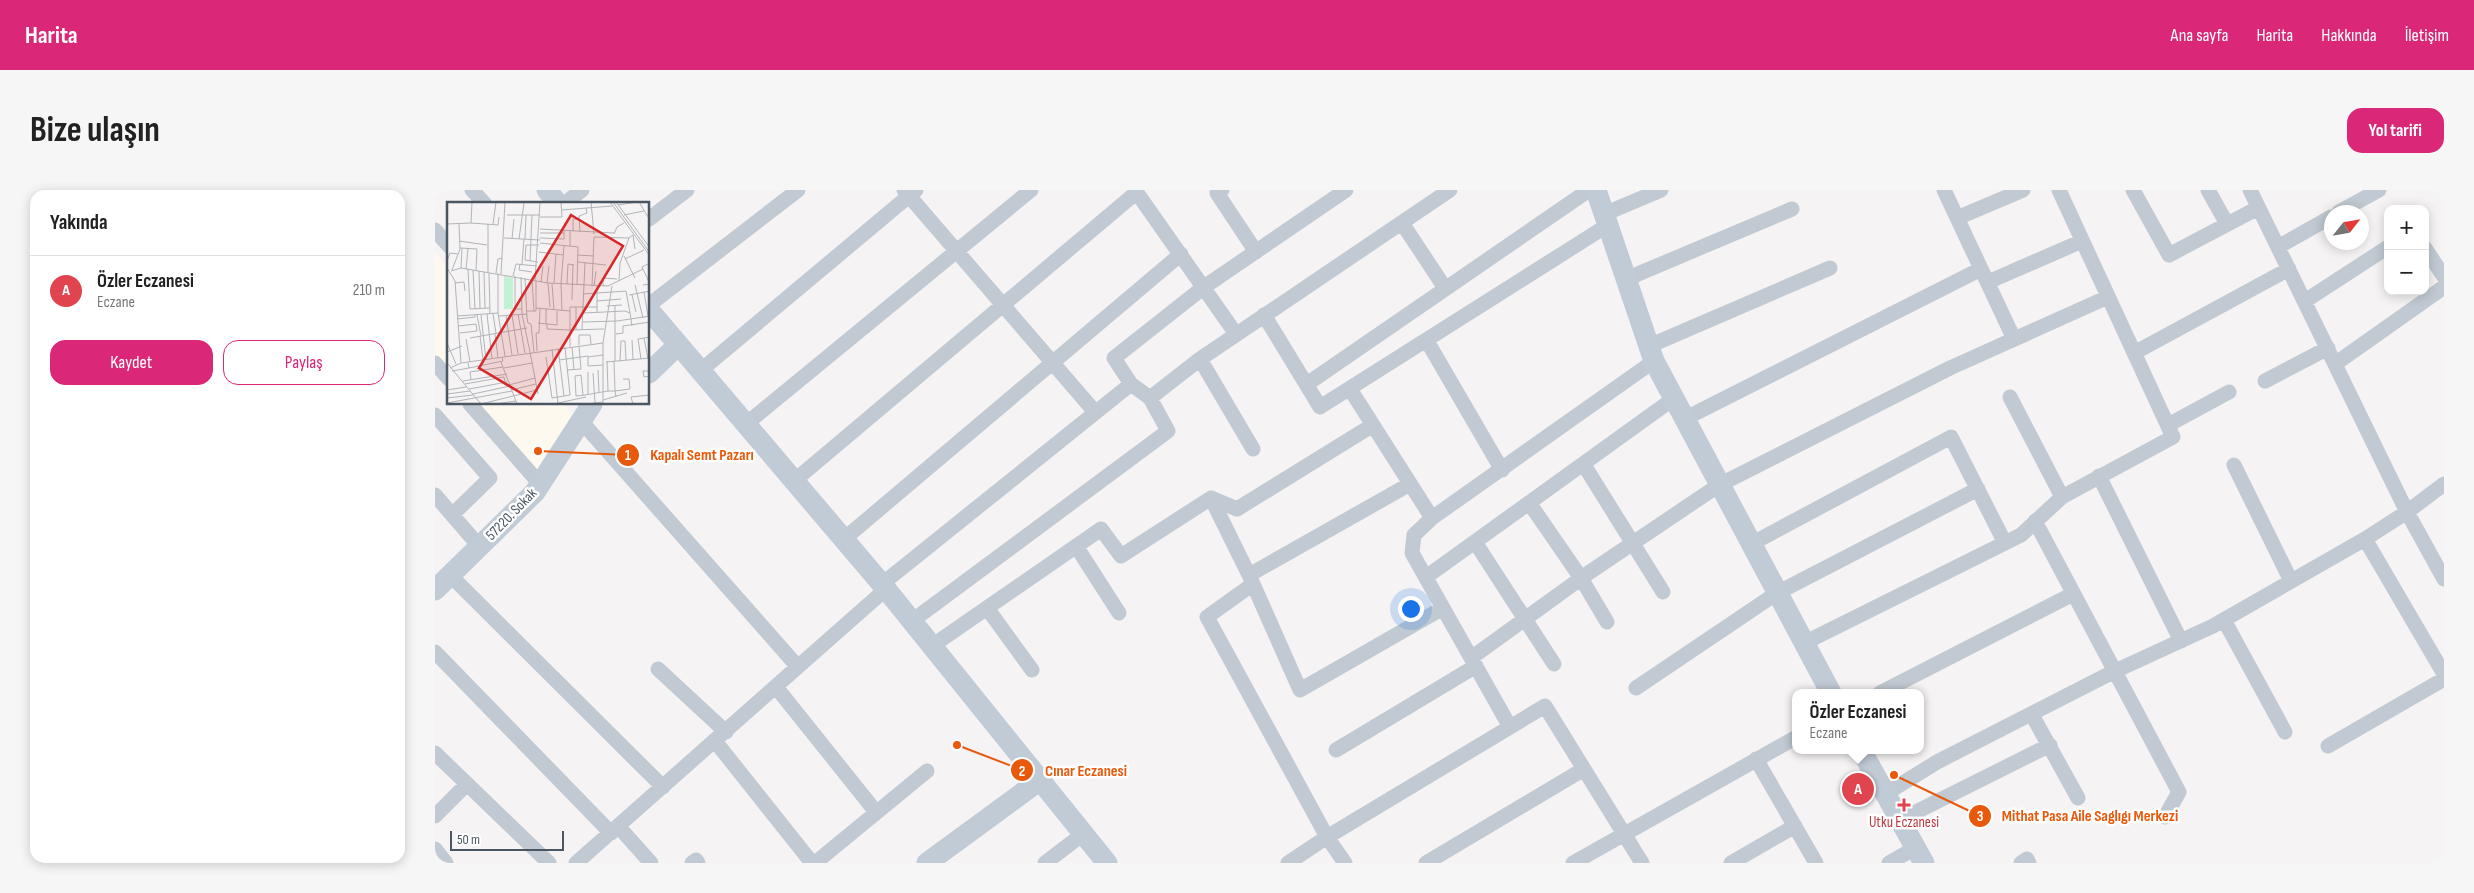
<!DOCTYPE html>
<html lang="tr">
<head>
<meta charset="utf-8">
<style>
	:root { --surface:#fff; --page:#f6f6f6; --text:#222; --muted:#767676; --line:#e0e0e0; --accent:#db2777 }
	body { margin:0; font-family:"Sofia Sans Condensed",sans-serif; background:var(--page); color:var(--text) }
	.controls { position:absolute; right:15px; top:15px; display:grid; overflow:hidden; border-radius:10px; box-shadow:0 2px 12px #0003 }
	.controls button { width:45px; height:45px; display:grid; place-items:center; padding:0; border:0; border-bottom:1px solid var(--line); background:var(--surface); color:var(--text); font:25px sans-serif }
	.compass { position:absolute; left:1889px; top:15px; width:45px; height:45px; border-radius:50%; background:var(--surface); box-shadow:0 2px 12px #0003; rotate:59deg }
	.scale { position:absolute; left:15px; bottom:12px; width:114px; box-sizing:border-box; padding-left:5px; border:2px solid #4a5661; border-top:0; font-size:14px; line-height:18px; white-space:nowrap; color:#4a5661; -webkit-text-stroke:4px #fff; paint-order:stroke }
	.you { position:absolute; left:975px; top:418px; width:18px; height:18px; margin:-12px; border:4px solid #fff; border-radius:50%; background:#1a73e8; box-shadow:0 0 0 8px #1a73e833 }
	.badge { display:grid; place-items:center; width:32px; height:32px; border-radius:50%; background:var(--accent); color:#fff; font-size:16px; font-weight:700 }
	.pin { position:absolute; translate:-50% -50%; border:2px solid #fff; box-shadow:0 1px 5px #0006 }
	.popup { position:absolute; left:1357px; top:499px; width:132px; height:65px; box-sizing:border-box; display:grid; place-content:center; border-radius:10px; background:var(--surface); filter:drop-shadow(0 1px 4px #0005); font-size:16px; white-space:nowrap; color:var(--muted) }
	.popup b { font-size:19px; color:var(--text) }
	.popup::after { content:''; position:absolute; left:50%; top:100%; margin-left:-10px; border:10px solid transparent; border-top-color:var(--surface) }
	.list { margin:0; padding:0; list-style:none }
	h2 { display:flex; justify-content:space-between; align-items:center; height:65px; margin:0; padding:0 20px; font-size:21px }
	h2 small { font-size:16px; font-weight:400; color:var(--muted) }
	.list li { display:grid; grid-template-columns:32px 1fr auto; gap:15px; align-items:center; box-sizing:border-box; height:70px; padding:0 20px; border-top:1px solid var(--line) }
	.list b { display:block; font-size:19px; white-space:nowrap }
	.list p { margin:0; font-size:16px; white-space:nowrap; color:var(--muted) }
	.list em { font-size:16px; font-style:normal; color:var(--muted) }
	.actions { display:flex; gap:10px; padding:15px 20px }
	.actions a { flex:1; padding:11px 0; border:1px solid var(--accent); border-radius:15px; text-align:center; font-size:18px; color:var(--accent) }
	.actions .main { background:var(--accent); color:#fff }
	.map { position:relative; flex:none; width:2009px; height:673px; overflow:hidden; border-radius:15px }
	header { display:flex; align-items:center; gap:30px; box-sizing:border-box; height:70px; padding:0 25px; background:var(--accent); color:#fff }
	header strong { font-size:24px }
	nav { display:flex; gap:28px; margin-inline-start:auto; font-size:18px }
	.intro { display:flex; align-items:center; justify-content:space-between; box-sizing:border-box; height:120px; padding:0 30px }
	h1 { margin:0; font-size:35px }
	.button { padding:12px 22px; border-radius:15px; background:var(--accent); color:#fff; font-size:18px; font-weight:700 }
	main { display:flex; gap:30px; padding:0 30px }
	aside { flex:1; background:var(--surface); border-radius:15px; box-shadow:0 2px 12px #0003 }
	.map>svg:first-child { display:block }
	.commercial { fill:#fdf9ef }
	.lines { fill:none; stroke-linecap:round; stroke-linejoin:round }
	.street { stroke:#c1cad2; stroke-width:15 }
	.secondary { stroke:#c1cbd6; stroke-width:21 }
	.health-dot { fill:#e0444e; stroke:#fff; stroke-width:2 }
	.labels { text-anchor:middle; stroke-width:5; stroke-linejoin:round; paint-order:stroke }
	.street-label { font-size:15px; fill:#4a5661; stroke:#fff }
	.health-label { font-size:15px; fill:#be3a42; stroke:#fff }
	.inset-road { fill:none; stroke:#b1b4b9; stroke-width:1 }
	.view { fill:#d62828; fill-opacity:0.15; stroke:#d62828; stroke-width:2.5 }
	.inset-edge { fill:none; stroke:#4a5661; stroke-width:2.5 }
	.leader { fill:none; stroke:#e8590c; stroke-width:2 }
	.callout-dot { fill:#e8590c; stroke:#fff; stroke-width:2 }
	.mark-label { font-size:15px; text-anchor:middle; font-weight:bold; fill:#fff }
	.callout-label { font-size:16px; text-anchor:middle; font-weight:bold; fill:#e8590c; stroke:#fff; stroke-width:5; stroke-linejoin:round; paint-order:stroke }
</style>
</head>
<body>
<header>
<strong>Harita</strong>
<nav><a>Ana sayfa</a><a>Harita</a><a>Hakkında</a><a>İletişim</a></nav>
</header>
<div class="intro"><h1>Bize ulaşın</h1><a class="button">Yol tarifi</a></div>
<main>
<aside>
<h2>Yakında<small></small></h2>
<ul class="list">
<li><span class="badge" style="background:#e0444e">A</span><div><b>Özler Eczanesi</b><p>Eczane</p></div><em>210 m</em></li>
</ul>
<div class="actions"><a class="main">Kaydet</a><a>Paylaş</a></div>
</aside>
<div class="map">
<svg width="2009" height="673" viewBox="0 0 2009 673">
	<rect width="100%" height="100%" fill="#f5f3f3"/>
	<path class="commercial" d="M0,62L14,78V182L0,166Z
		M41,214H129L150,239L100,284Z"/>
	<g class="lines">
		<path class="street" d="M37,0L50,14
			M469,0L660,222
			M700,0L801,144
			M787,0L782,3L821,62
			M1509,0L1579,149
			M1698,0L1734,65L1823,18
			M1773,0L1792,34
			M1815,0L1972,322L2009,389
			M129,14L147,0
			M1904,22L1944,0
			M1169,24L1226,0
			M1522,28L1588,0
			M214,29L252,0
			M967,33L1010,98
			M0,40L14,56
			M1843,57L1896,27
			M1990,58L2009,87
			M1191,89L1357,19
			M1553,92L1647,51
			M1870,111L1953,57
			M214,115L363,0
			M829,125L885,217L1173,35
			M992,151L1067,280
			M1214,156L1395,78
			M1699,163L1854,79
			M765,169L818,259
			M0,173L14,189
			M1900,174L2009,97
			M265,181L481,0
			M1830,191L1893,158
			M872,194L1154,0
			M915,199L997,328L979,345L977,363L1075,537
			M1575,207L1627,307
			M715,208L765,169L1015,0
			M35,214L105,294
			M0,225L55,288L17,325
			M1249,229L1546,79
			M146,231L363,477
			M311,234L596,0
			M1733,235L1794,202
			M1149,275L1228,402
			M1799,275L1856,391
			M1664,286L1746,451
			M359,291L702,2
			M0,305L44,356
			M776,308L814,385L865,500L1008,418
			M1095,314L1146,388L1172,432
			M997,328L1219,171
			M1600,331L1744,602L1730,627
			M409,349L746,64
			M1930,349L1972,322L2009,294
			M1040,352L1119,474
			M1316,354L1516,247L1570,353
			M641,356L684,423
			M15,385L228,597
			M814,385L975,294
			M991,387L1238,209
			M447,394L696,194
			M818,394L772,427L892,647L1110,516L1207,673
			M552,418L597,480
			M1789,430L1850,542
			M477,431L733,241L715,208L696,194L679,168L769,97L911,0
			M1369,453L1586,345L1627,307L1738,247L1624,0
			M497,456L666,339L686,366L776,308L802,319L938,235
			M0,462L176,643
			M1036,468L1152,384L1284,295L1515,178L1673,107
			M223,479L291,542
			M341,497L441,622
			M1201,498L1342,403L1543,299
			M1445,503L1638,404
			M1597,525L1643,608
			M280,551L377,673
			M1893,556L2009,489
			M901,560L1041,476
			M0,563L114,673
			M1321,569L1381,673
			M1450,604L1502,572L1678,482L1778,436L1930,349L2009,484
			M0,626L32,594
			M1465,630L1615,555
			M183,636L216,673
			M0,659L11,673
			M141,673L451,399
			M257,673L261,670L263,673
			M380,673L492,581
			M610,673L648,644
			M853,673L892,647L910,673
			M991,673L1149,579
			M1138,673L1360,548
			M1296,673L1360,636
			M1454,673L1480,658
			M1586,673L1592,669L1594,673"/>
		<path class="secondary" d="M112,0L123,14
			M1161,0L1219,171L1396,503
			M214,120L451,399L672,673
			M214,183L243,155
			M0,400L100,302L157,214
			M1426,560L1489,673
			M492,673L605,590"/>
	</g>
	<path class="health-dot" d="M1466.5 607.5h5v5h5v5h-5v5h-5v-5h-5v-5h5z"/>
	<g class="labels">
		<g class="street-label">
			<text transform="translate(76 324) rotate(-46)" y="5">57220. Sokak</text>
		</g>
		<g class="health-label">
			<text x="1469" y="637">Utku Eczanesi</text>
		</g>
	</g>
	<g transform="translate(12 12)">
		<rect width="202" height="202" fill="#f5f3f3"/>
		<path d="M57,74L66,76V107H57Z" fill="#c3f1d5"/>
		<path class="inset-road" d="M25,0L24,21L51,23L52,15M67,0H86M144,0L147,32M163,0L203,54M166,0L203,51M169,0L203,46M192,0L203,18M171,3L190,0M115,8L165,4M60,13H93M177,13L197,9M93,15H115L114,0M0,22L24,21M46,22L49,0M93,27L167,31M126,29V17H132M133,30L132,14L140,11L139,6M93,31H117M167,32L170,25L177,21M57,36L93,38M93,36L117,37V28M65,37L67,17M72,37L77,1M78,37L79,13M12,39L40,43M93,41L131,45L130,83M123,44V29M13,46L30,47L29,68M92,50L116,53M130,53L147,54M177,54L188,76M178,57L197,48M0,59L3,51L11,52M83,59L85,13M91,60L78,58L79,43H92M131,60L159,63M73,62L72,68L85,70M75,62L77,37M0,66L8,79L14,161M14,66L15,46M19,67L21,47M21,67L23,107L43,106M5,68L13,47L12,22M26,68L28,107M4,69L14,66L101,81L161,84L196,67M32,69L33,106M37,70L38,106M41,70V22M42,71L43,112M49,71L51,57L55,56M51,71V111L58,154M54,72L58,0M66,74L69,62L90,64M68,74V107H75M74,75L75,112L83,150M78,76L80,116L81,121L84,122L87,150M85,78L87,109M88,78L93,0M172,79L173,61L182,36M94,80L96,64M8,81L17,80L18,89M100,81L102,64M101,81L103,105M107,81L109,52M105,82L107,108M120,82L121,62L127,63M188,83L196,116M196,83L203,82L195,65L203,61M145,84L147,35L182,36L186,33L188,47M147,84L149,69M156,84V76L170,77M197,90L201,114M136,92L179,89L183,111M182,93L203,89M185,93L189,110M125,98L126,62M150,99L174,97M160,104L175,103M89,106L123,109V105H150M80,109H89V79M115,109L114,82L117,44M136,111L178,109L183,111L185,124M150,111V84M40,112L45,157M46,112L49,131M71,112L78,151M30,113L34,134M34,113L39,158M65,113L71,152M10,114L51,111M52,114L80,112M59,114L65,153M10,117L28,115V113M136,120L170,119L203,114M91,121L110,123V109M99,122V106M100,122V127L123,128V109M11,124L29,122L30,129L13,131M135,127L138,60M129,128V105M48,132L51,156M169,132L176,131V124L203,120M33,134L36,158M23,136L80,126M197,136L201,157M19,137L23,160M185,138L186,157M0,141L9,162M132,143V133H143L144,142M123,145V128L157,127M125,145L127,168M111,146L117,194M105,147L111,202M90,149L89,131H92L93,106M0,150L15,144M83,150L91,192M99,155L105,196L123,193L118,145M141,155L156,153M194,157L191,137L203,135M112,158L141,154V164L156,163M168,159V104M173,159L174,139H178L179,158M54,160L70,202M159,160L203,156M0,161L34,202M21,161L22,166L56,159L55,155M3,166L14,161L156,141L165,84M57,166L85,161M120,168L134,167L132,144M151,168L152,190M5,169L22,166M203,169H196L197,175L203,174M141,170V192M146,171L148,201M24,178L23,170L56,165M16,179L60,172M18,182L57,175L58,180M62,183L88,176M22,187L60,180M0,188L19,185M64,188L89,182M161,189H168L167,159M0,192L23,189M26,192L63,184M136,193L134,173L128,174L129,194L138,193L161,189L160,159M169,195L168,189L183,187L182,177H176M0,196L26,193M156,198L180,191M0,201L65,189M111,201L139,195M34,202L90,188M48,202L69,199M141,202L156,200M156,202V141M186,202L184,195L203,193"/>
		<path class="view" d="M124,13L176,44L84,197L32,166Z"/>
		<rect width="202" height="202" class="inset-edge"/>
	</g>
	<path class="leader" d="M103 261L193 265M522 555L587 580M1459 585L1545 626"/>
	<g class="callout-dot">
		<circle cx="103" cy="261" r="5"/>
		<circle cx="522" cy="555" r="5"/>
		<circle cx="1459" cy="585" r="5"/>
		<circle cx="193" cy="265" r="12"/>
		<circle cx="587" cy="580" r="12"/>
		<circle cx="1545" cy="626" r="12"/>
	</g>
	<g class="mark-label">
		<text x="193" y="270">1</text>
		<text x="587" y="586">2</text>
		<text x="1545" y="631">3</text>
	</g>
	<g class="callout-label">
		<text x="267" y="270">Kapalı Semt Pazarı</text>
		<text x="651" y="586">Cınar Eczanesi</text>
		<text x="1655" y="631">Mithat Pasa Aile Saglıgı Merkezi</text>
	</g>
</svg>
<div class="controls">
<button>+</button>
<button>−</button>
</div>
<svg class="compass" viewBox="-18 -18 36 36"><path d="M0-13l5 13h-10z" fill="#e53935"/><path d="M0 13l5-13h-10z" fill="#767676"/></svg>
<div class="scale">50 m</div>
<div class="you"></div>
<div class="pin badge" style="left:1423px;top:599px;background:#e0444e">A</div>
<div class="popup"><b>Özler Eczanesi</b>Eczane</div>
</div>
</main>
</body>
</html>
